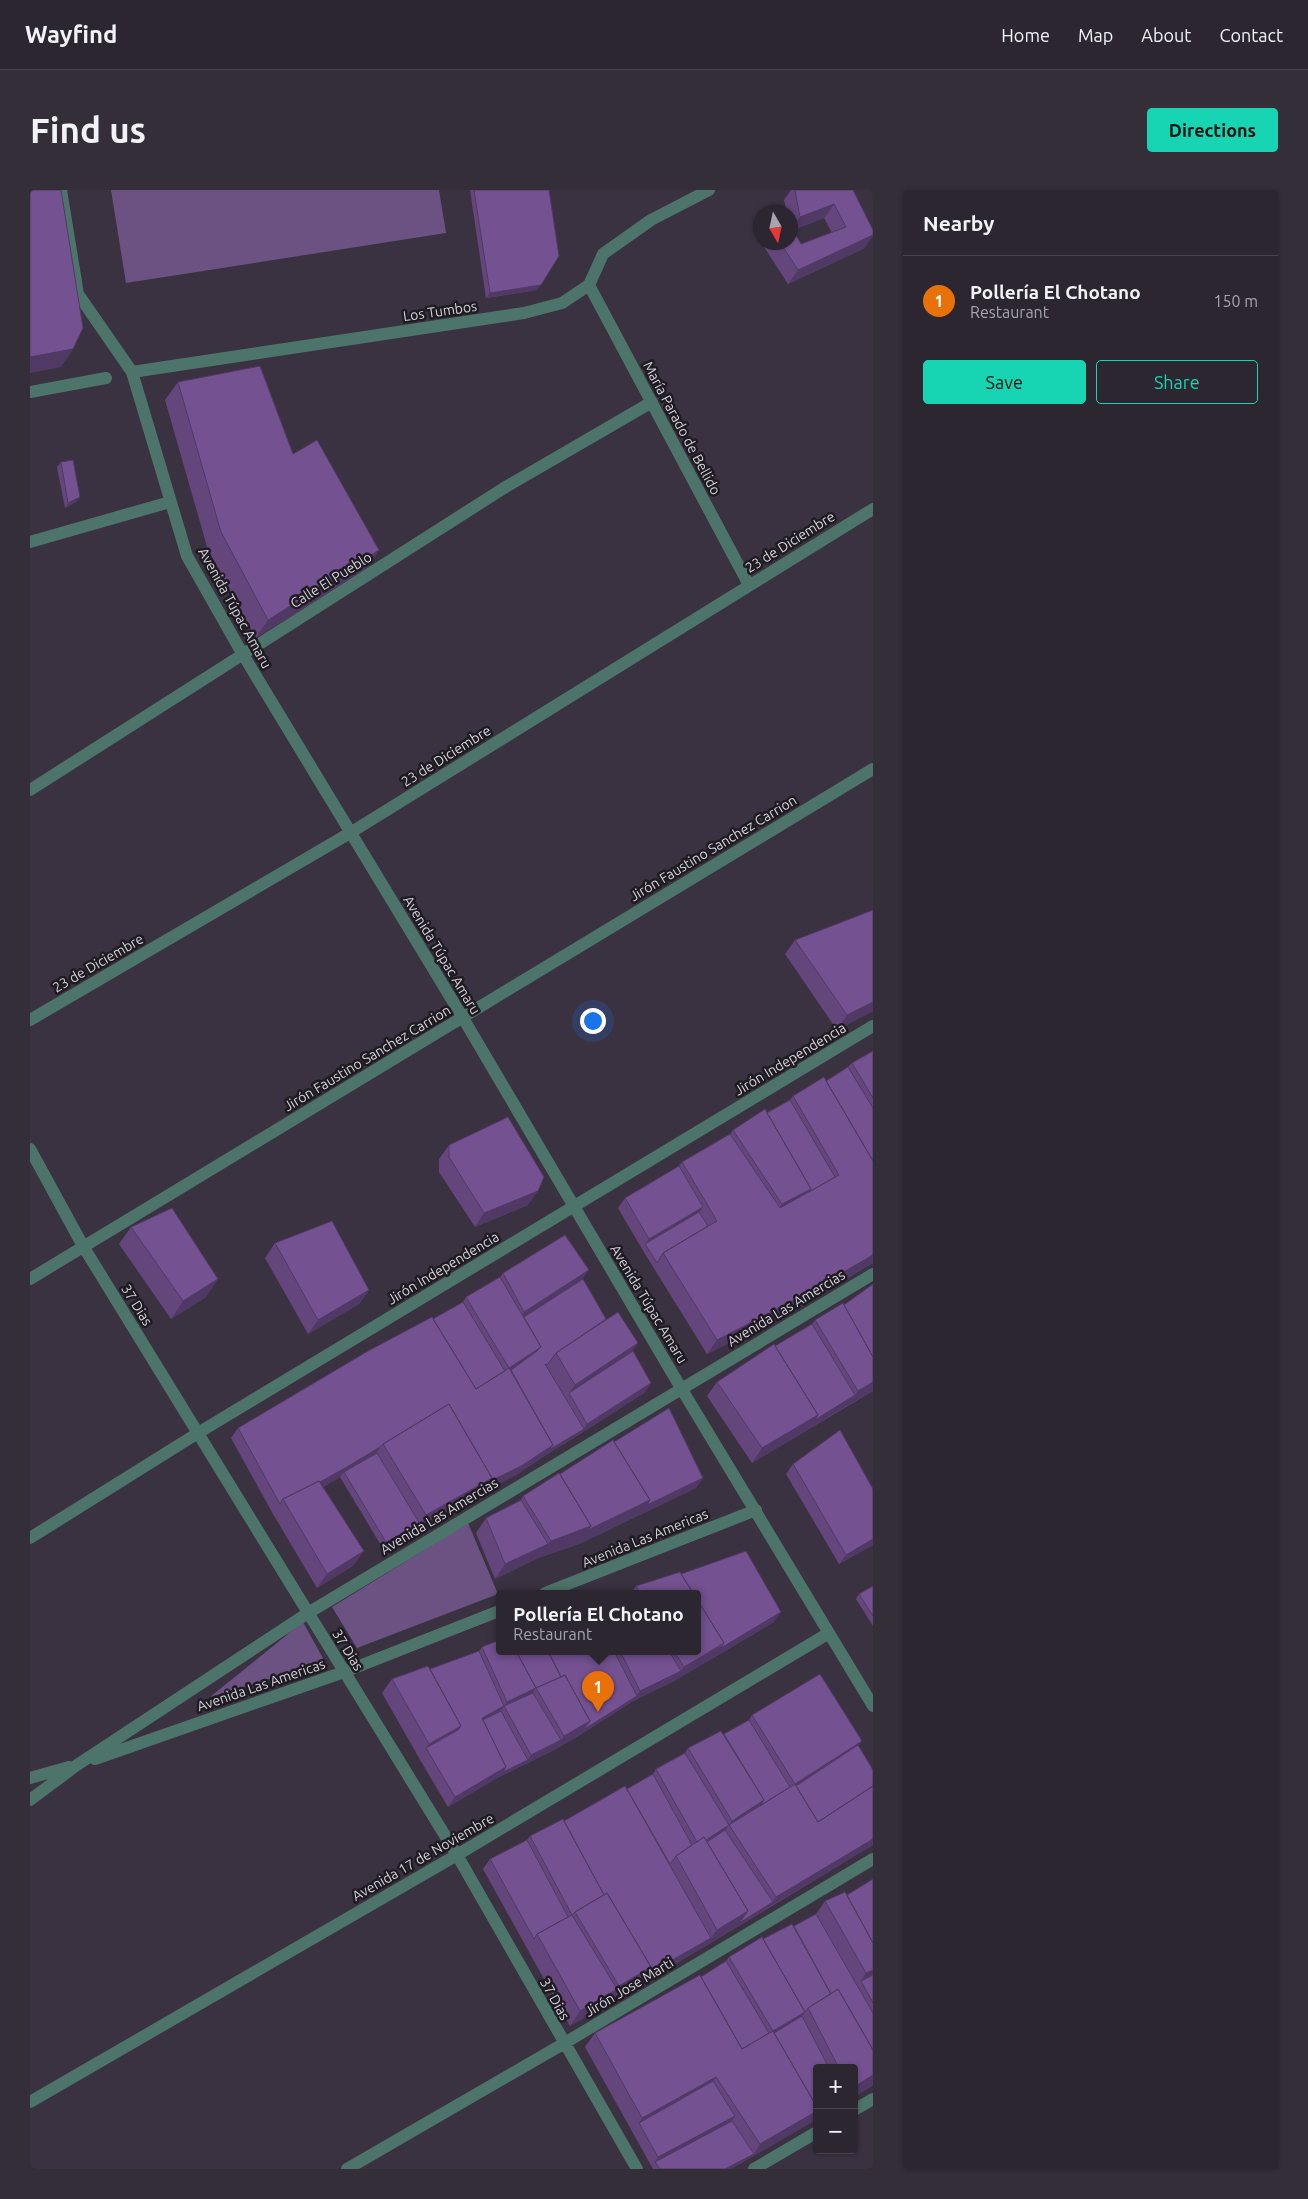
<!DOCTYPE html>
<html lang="en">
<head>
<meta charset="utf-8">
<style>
	:root { --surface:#2c2631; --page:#342e39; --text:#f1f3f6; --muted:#a6a5ab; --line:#48434d; --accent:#17d5b2 }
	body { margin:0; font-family:Ubuntu,sans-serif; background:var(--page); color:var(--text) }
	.controls { position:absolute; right:15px; bottom:15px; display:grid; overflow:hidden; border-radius:5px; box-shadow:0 1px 4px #0004 }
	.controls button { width:45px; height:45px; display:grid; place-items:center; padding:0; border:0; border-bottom:1px solid var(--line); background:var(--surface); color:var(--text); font:25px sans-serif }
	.compass { position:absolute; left:723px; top:15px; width:45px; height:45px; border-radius:50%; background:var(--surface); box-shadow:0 1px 4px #0004; rotate:171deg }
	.you { position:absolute; left:562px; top:830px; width:18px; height:18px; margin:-12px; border:4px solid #fff; border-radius:50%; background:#1a73e8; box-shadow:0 0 0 8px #1a73e833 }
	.badge { display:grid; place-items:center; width:32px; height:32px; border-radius:50%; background:var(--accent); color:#fff; font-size:16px; font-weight:700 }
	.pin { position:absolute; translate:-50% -41px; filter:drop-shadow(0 1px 2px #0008) }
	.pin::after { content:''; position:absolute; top:26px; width:18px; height:15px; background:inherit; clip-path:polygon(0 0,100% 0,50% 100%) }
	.popup { position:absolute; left:466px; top:1400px; width:205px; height:65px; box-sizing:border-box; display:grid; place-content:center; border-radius:5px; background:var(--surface); filter:drop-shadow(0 1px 4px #0005); font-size:16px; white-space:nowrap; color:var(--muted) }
	.popup b { font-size:19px; color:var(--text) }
	.popup::after { content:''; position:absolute; left:50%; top:100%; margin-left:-10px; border:10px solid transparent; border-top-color:var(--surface) }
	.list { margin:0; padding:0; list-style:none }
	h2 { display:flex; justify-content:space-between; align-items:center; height:65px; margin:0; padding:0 20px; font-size:21px }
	h2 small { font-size:16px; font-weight:400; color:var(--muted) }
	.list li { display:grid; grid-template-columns:32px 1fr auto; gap:15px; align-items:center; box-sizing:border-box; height:90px; padding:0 20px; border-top:1px solid var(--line) }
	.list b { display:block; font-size:19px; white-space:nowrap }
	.list p { margin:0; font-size:16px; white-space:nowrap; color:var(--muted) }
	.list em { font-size:16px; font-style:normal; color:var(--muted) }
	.actions { display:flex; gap:10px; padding:15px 20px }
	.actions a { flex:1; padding:11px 0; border:1px solid var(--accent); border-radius:5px; text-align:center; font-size:18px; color:var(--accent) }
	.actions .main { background:var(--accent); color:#111 }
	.map { position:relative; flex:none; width:843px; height:1979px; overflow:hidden; border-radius:5px }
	header { display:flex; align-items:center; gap:30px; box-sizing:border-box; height:70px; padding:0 25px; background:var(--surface); border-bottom:1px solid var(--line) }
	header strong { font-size:24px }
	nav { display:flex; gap:28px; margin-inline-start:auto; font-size:18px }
	.intro { display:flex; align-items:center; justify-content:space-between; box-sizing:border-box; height:120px; padding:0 30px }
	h1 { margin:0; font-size:35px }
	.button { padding:12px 22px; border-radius:5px; background:var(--accent); color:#111; font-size:18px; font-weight:700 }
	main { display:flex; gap:30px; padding:0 30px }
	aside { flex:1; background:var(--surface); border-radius:5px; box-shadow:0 1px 4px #0004 }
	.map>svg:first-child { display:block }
	.green { fill:#6c5282 }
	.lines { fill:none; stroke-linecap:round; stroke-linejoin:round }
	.minor { stroke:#4d746a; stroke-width:12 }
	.wall { fill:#64467c; fill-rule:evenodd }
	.shaded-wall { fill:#513965 }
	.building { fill:#745190; stroke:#513965 }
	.labels { text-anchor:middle; stroke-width:5; stroke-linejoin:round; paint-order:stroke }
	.street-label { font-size:14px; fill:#d5d1da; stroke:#1f1b22 }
</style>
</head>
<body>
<header>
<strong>Wayfind</strong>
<nav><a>Home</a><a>Map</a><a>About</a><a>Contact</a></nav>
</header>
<div class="intro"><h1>Find us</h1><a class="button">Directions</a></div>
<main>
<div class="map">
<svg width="843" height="1979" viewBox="0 0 843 1979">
	<rect width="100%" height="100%" fill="#3a3241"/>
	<path class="green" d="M81,0H409L416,43L96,93Z
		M438,1333L468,1404L327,1458L302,1417Z
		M273,1432L295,1472L180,1507Z"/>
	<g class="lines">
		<path class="minor" d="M31,0L48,104L102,182L157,366L212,463L433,828L651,1198L843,1516
			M559,95L719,395
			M102,182L494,123L532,113L559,95L573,64L621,30L679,0
			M0,202L76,188
			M0,352L140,312
			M0,600L474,298L622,212
			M0,830L320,643L843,319
			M0,959L53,1056L427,1665L607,1979
			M0,1089L843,579
			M0,1348L168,1243L843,836
			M515,1403L726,1320
			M65,1569L314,1482L469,1421
			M0,1588L39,1577
			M0,1610L47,1575L278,1423L843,1084
			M0,1912L427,1665L799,1443
			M824,1920L843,1909
			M317,1979L533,1854L843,1669
			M724,1979L787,1942"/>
	</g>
	<path class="wall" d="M440,0H519L507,100L456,108Z
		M761,0H823L835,58L758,94L731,52H760V22H757L754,10ZM794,28L802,43L771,54L763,40Z
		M148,192L263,264L349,360L337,378L226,448L178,360L135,210Z
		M31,272L46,312L35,318L27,277Z
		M765,750L843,821L807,840L755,764Z
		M843,861V1073L764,1120L677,1164L612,1059L588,1018L595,1008L649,976L652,972L700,944L703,940L760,910L763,906L796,891L818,877L822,873Z
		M419,955L498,1015L445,1037L409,982V969Z
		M101,1037L176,1107L141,1129L89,1054Z
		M245,1053L339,1100L329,1114L278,1144L235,1068Z
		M473,1083L553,1089L576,1129L603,1161L621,1193L614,1203L550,1244L516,1265L486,1285L452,1302L352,1357L310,1287L293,1297L324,1375L287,1398L243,1324L201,1248L208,1238L433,1112L436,1107L470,1087Z
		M843,1094V1201L722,1273L677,1206L687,1192L745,1156L782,1134L785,1130L814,1115Z
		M584,1252L673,1288L666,1298L549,1354L508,1368L465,1389L446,1343L456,1328L491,1310L493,1306Z
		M763,1274L843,1355L809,1374L756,1284Z
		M651,1384L744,1432L644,1491L603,1511L550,1545L524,1560L469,1587L418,1617L389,1568L352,1503L362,1489L400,1479L449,1461L452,1457L469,1461H667V1403H595L603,1400L606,1396Z
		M843,1396V1436L826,1409L829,1404Z
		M722,1525L828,1555L843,1580V1655L674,1757L609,1795L540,1836L453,1679L460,1669L497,1650L500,1646L534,1631L597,1599L623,1584L626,1579L655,1563L658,1558L694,1544L719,1530Z
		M843,1689V1895L824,1907V1878H787V1929L701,1979H623L555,1857L565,1843L671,1787L696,1771L699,1767L733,1749L764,1736L786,1724L795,1711L817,1705Z"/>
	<path class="shaded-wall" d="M804,14L794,28L760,41L770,27Z
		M843,45V46L835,58L758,94L768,80Z
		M511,95L507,100L456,108L460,103Z
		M43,159L31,177L0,183V167Z
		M50,307L46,312L35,318L38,313Z
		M349,360L337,378L226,448L238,430Z
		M843,812V821L807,840L817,825Z
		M781,999L768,1017L740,1032L752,1014Z
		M508,1001L498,1015L445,1037L454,1023Z
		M673,1017L666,1027L615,1054L619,1049Z
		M843,1065V1073L764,1120L677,1164L687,1150Z
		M559,1080L549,1094L488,1131L494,1122Z
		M188,1089L176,1107L141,1129L153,1111Z
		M339,1100L329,1114L278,1144L288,1130Z
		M608,1153L596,1170L539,1203L545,1195Z
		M511,1157L504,1167L477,1185L479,1178Z
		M843,1192V1201L818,1215L828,1201Z
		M621,1193L614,1203L550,1244L557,1234Z
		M825,1205L818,1215L722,1273L732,1258L788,1225Z
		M554,1239L550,1244L516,1265L519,1260Z
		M523,1255L516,1265L486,1285L452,1302L352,1357L356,1352L390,1334L396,1325Z
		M350,1257L344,1267L314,1282L310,1287L257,1316L254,1311Z
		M673,1288L666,1298L549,1354L508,1368L465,1389L475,1374L518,1354L521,1351Z
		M843,1349V1355L809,1374L816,1365Z
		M334,1361L324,1375L287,1398L297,1384Z
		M751,1422L744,1432L644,1491L603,1511L610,1501L651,1481L654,1477Z
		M506,1498L496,1512L474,1516L468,1526L450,1535L452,1528L474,1516L477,1512Z
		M607,1506L603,1511L550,1545L524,1560L494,1575L501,1565L531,1550L534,1546L560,1531Z
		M431,1536L421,1550L396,1558L389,1568L399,1554Z
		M832,1551L825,1560L763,1601L765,1594Z
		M498,1570L494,1575L469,1587L418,1617L425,1607L476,1577Z
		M734,1610L728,1619L699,1635L692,1645L666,1662L669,1655L699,1635L702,1631Z
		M843,1649V1655L739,1717L746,1707Z
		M743,1712L739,1717L705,1738L674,1757L609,1795L616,1785L681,1748L687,1740L718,1721Z
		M621,1777L609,1795L540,1836L550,1821L587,1799L589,1796Z
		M843,1780V1791H831L836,1783Z
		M775,1822L765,1836L702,1873L743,1841Z
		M843,1885V1895L824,1907V1897Z
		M686,1887L676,1901L609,1933L612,1928Z
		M787,1921V1929L701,1979H695L724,1964L730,1954Z
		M705,1926L698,1936L625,1972L628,1967Z"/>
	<path class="building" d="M0,0H31L53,138L43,159L0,167Z
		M444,0H519L529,66L511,95L460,103Z
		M765,0H823L843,40V45L768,80L750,52H760V35L771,54L816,37L804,14L770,27Z
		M230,176L263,264L287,250L349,360L238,430L191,342L148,192Z
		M43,270L50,307L38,313L31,272Z
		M843,720V812L817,825L765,750Z
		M843,861V908L822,873Z
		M818,877L843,918V971L796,891Z
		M794,887L843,971V1065L774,1105L687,1150L633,1063L687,1031L652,972L700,944L750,1018L809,985L763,906Z
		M760,910L805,987L779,1002L781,999L737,923Z
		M735,919L781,999L752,1014L703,940Z
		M478,927L514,987L508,1001L454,1023L419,967V955Z
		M649,976L673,1017L619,1049L595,1008Z
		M142,1018L188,1089L153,1111L101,1037Z
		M669,1022L678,1036L633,1063L627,1073L615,1054Z
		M302,1031L339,1100L288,1130L245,1053Z
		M535,1045L559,1080L494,1122L473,1083Z
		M470,1087L511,1157L479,1178L436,1107Z
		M553,1089L576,1129L526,1163L517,1175L515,1174L554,1239L519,1260L523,1255L481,1180L507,1161L511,1157L494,1127Z
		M843,1094V1167L814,1115Z
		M433,1112L475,1181L446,1199L403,1129Z
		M813,1113L843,1167V1192L828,1201L785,1130Z
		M588,1122L608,1153L545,1195L526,1163Z
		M402,1127L446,1199L479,1178L523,1255L493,1275L459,1292L462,1288L419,1214L353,1254L350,1257L317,1277L290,1292L289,1291L253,1309L250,1314L208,1238L338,1161Z
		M782,1134L825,1205L785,1230L788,1225L745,1156Z
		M744,1154L788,1225L732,1258L687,1192Z
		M603,1161L621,1193L557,1234L539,1203Z
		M419,1214L462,1288L396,1325L353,1254Z
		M639,1218L673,1288L617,1315L620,1310L584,1252Z
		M810,1240L843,1299V1349L816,1365L763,1274Z
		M583,1250L620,1310L558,1340L561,1336L530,1284Z
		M347,1263L390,1334L356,1352L314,1282Z
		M529,1283L561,1336L521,1351L493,1306Z
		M289,1291L334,1361L297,1384L253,1309Z
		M491,1310L518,1354L475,1374L456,1328Z
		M716,1361L751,1422L691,1458L694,1453L667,1409V1403H663L651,1384Z
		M650,1382L663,1403H610L606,1396Z
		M843,1396V1426L829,1404Z
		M603,1400L605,1403H595Z
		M667,1409L694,1453L654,1477L644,1461H667Z
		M469,1450V1461H486L506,1498L477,1512L452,1457Z
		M449,1461L474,1516L503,1503L531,1550L501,1565L474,1516L452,1528L476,1577L425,1607L396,1558L428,1540L431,1536L400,1479Z
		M486,1461H518L531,1487L506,1498Z
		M518,1461H584L607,1506L553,1540L560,1531L535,1485L531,1487Z
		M590,1461H639L651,1481L610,1501Z
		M398,1476L431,1536L399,1554L362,1489Z
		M790,1484L832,1551L765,1594L788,1632L843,1596V1649L746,1707L699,1635L765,1594L722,1525Z
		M535,1485L560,1531L534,1546L506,1498Z
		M471,1521L498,1570L473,1582L476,1577L453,1530Z
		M719,1530L760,1597L730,1616L734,1610L694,1544Z
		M691,1541L734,1610L702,1631L658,1558Z
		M828,1555L843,1580V1596L788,1632L766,1596Z
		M655,1563L699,1635L676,1650L674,1647L667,1652L626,1579Z
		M623,1584L662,1655L646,1666L640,1674L597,1599Z
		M595,1596L681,1748L616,1785L621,1777L577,1703L574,1705L534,1631Z
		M533,1629L574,1705L545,1722L542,1725L500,1646Z
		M695,1640L743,1712L709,1733L718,1721L677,1652Z
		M674,1647L718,1721L687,1740L646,1666Z
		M497,1650L538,1727L507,1744L504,1749L460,1669Z
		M843,1689V1753L817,1705Z
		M815,1702L843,1753V1780L836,1783L795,1711Z
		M577,1703L621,1777L589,1796L545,1722Z
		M786,1724L843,1823V1860L808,1799L801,1804L764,1736Z
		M542,1725L587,1799L550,1821L507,1744Z
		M762,1734L801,1804L778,1818L775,1822L733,1749Z
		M732,1747L775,1822L743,1841L699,1767Z
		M696,1771L739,1843L712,1859L671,1787Z
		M670,1785L712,1859L743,1841L787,1917V1921L730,1954L686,1887L612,1928L565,1843Z
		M843,1785V1813L831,1791Z
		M808,1799L843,1860V1885L824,1897V1878H809L778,1818Z
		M772,1826L799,1878H787V1917L744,1843Z
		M683,1891L705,1926L628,1967L609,1933Z
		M702,1931L724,1964L695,1979H630L625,1972Z"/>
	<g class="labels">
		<g class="street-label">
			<text transform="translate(410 121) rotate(-8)" y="5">Los Tumbos</text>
			<text transform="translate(652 238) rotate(62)" y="5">María Parado de Bellido</text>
			<text transform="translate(760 352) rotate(-32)" y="5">23 de Diciembre</text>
			<text transform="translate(301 390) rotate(-32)" y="5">Calle El Pueblo</text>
			<text transform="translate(205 418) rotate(61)" y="5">Avenida Túpac Amaru</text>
			<text transform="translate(416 566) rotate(-32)" y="5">23 de Diciembre</text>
			<text transform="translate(683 658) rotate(-31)" y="5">Jirón Faustino Sanchez Carrion</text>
			<text transform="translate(412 765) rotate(59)" y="5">Avenida Túpac Amaru</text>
			<text transform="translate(68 773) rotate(-30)" y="5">23 de Diciembre</text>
			<text transform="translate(337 868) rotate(-31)" y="5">Jirón Faustino Sanchez Carrion</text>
			<text transform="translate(760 869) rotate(-31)" y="5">Jirón Independencia</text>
			<text transform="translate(413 1078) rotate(-31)" y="5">Jirón Independencia</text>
			<text transform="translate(619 1114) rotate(59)" y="5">Avenida Túpac Amaru</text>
			<text transform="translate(107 1115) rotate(58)" y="5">37 Dias</text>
			<text transform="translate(756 1118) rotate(-31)" y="5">Avenida Las Amercias</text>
			<text transform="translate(409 1326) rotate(-31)" y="5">Avenida Las Amercias</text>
			<text transform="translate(615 1348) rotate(-22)" y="5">Avenida Las Americas</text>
			<text transform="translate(318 1460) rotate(58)" y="5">37 Dias</text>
			<text transform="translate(231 1495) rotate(-19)" y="5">Avenida Las Americas</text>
			<text transform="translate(393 1667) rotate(-30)" y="5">Avenida 17 de Noviembre</text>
			<text transform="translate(599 1797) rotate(-31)" y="5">Jirón Jose Marti</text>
			<text transform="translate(525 1809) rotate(61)" y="5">37 Dias</text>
		</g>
	</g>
</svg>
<div class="controls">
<button>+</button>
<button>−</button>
</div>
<svg class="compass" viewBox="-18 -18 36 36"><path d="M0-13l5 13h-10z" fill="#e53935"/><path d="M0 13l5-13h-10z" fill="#a6a5ab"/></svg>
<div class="you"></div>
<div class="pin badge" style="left:568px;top:1522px;background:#e8710a">1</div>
<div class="popup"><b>Pollería El Chotano</b>Restaurant</div>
</div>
<aside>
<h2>Nearby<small></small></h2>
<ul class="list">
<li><span class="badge" style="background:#e8710a">1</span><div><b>Pollería El Chotano</b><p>Restaurant</p></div><em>150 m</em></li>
</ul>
<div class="actions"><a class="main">Save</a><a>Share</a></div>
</aside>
</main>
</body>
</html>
